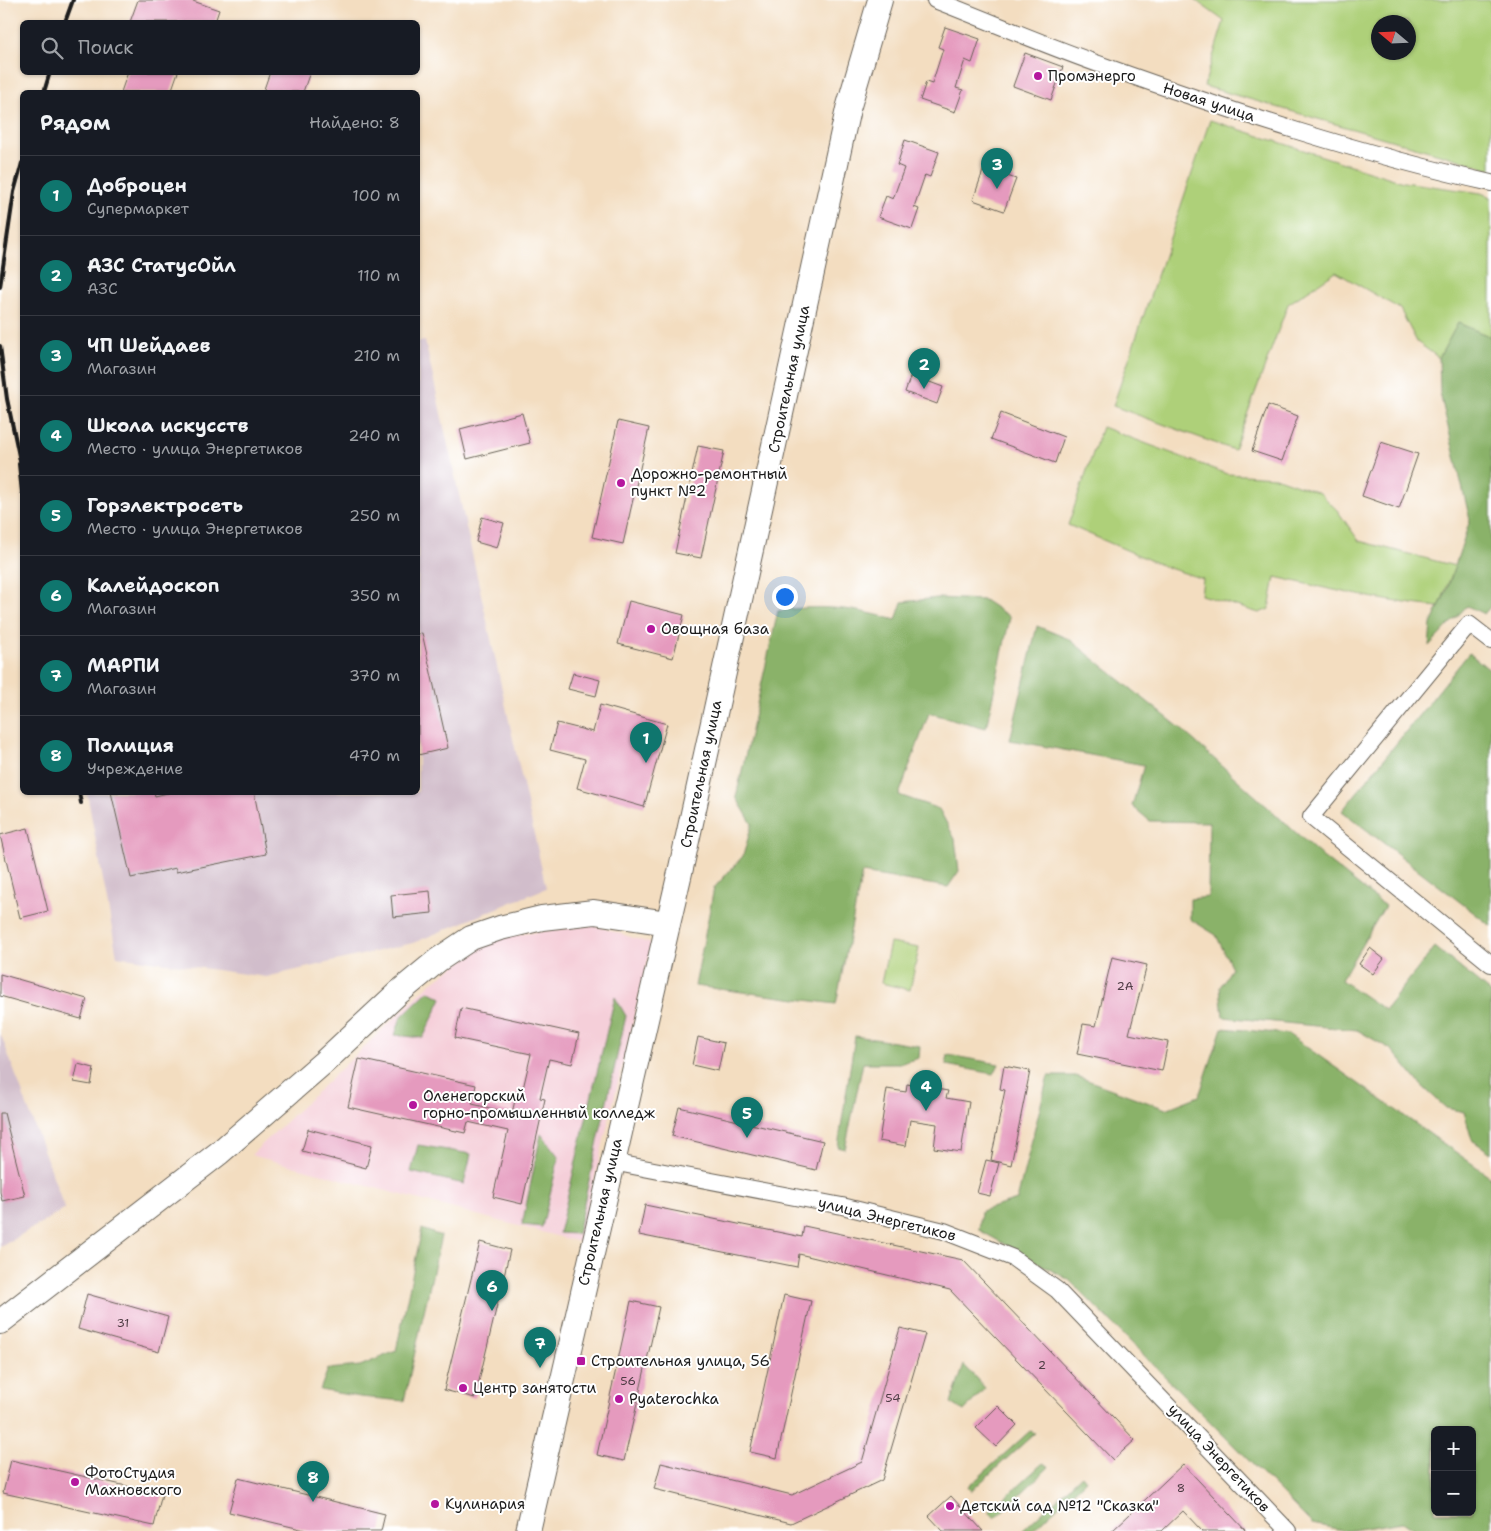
<!DOCTYPE html>
<html lang="ru">
<head>
<meta charset="utf-8">
<style>
	:root { --surface:#171b24; --page:#242831; --text:#f1f3f6; --muted:#9ea1a6; --line:#363941; --accent:#0f766e }
	body { margin:0; font-family:"Shantell Sans",sans-serif; background:var(--page); color:var(--text) }
	.controls { position:absolute; right:15px; bottom:15px; display:grid; overflow:hidden; border-radius:8px; box-shadow:0 1px 4px #0004 }
	.controls button { width:45px; height:45px; display:grid; place-items:center; padding:0; border:0; border-bottom:1px solid var(--line); background:var(--surface); color:var(--text); font:25px sans-serif }
	.compass { position:absolute; left:1371px; top:15px; width:45px; height:45px; border-radius:50%; background:var(--surface); box-shadow:0 1px 4px #0004; rotate:289deg }
	.you { position:absolute; left:784px; top:596px; width:18px; height:18px; margin:-12px; border:4px solid #fff; border-radius:50%; background:#1a73e8; box-shadow:0 0 0 8px #1a73e833 }
	.badge { display:grid; place-items:center; width:32px; height:32px; border-radius:50%; background:var(--accent); color:#fff; font-size:16px; font-weight:700 }
	.pin { position:absolute; translate:-50% -41px; filter:drop-shadow(0 1px 2px #0008) }
	.pin::after { content:''; position:absolute; top:26px; width:18px; height:15px; background:inherit; clip-path:polygon(0 0,100% 0,50% 100%) }
	.list { margin:0; padding:0; list-style:none }
	h2 { display:flex; justify-content:space-between; align-items:center; height:65px; margin:0; padding:0 20px; font-size:21px }
	h2 small { font-size:16px; font-weight:400; color:var(--muted) }
	.list li { display:grid; grid-template-columns:32px 1fr auto; gap:15px; align-items:center; box-sizing:border-box; height:80px; padding:0 20px; border-top:1px solid var(--line) }
	.list b { display:block; font-size:19px; white-space:nowrap }
	.list p { margin:0; font-size:16px; white-space:nowrap; color:var(--muted) }
	.list em { font-size:16px; font-style:normal; color:var(--muted) }
	.icon { flex:none; width:28px; height:28px; fill:none; stroke:currentColor; stroke-width:2; stroke-linecap:round; stroke-linejoin:round }
	.map { position:relative; flex:none; width:1491px; height:1531px; overflow:hidden }
	.search { position:absolute; background:var(--surface); box-shadow:0 1px 4px #0004; left:20px; top:20px; width:400px; height:55px; display:flex; align-items:center; gap:12px; box-sizing:border-box; padding:0 18px; border-radius:8px; color:var(--muted); font-size:19px }
	.panel { position:absolute; background:var(--surface); box-shadow:0 1px 4px #0004; left:20px; top:90px; width:400px; height:705px; border-radius:8px }
	.map>svg:first-child { display:block }
	.built { fill:#f5cfd9 }
	.industrial { fill:#d1bdcb }
	.green { fill:#aed079; stroke:#65764a; fill-rule:evenodd }
	.forest { fill:#8ab269; stroke:#536742; fill-rule:evenodd }
	.building { fill:#e59abe }
	.lines { fill:none; stroke-linecap:round; stroke-linejoin:round }
	.street-casing { stroke:#676055; stroke-width:18 }
	.secondary-casing { stroke:#676055; stroke-width:26 }
	.street { stroke:#fff; stroke-width:16 }
	.secondary { stroke:#fff; stroke-width:24 }
	.rail { stroke:#1c1c1c; stroke-width:4 }
	.poi-dot { fill:#b5179e; stroke:#fff; stroke-width:2 }
	.labels { text-anchor:middle; stroke-width:4; stroke-linejoin:round; paint-order:stroke }
	.number-label { font-size:12px; fill:#4e3c44 }
	.poi-label { font-size:15px; fill:#1c1c1c; stroke:#fff; text-anchor:start }
	.street-label { font-size:15px; fill:#1c1c1c; stroke:#fff }
</style>
</head>
<body>
<div class="map">
<svg width="1491" height="1531" viewBox="0 0 1491 1531">
	<rect width="100%" height="100%" fill="#fff"/>
	<filter id="ink" filterUnits="userSpaceOnUse"><feTurbulence type="fractalNoise" baseFrequency=".02" numOctaves="2"/><feDisplacementMap in="SourceGraphic" scale="10" xChannelSelector="R" yChannelSelector="G"/><feConvolveMatrix kernelMatrix="1 2 1 2 8 2 1 2 1" color-interpolation-filters="sRGB"/></filter>
	<filter id="wash" filterUnits="userSpaceOnUse"><feTurbulence type="fractalNoise" baseFrequency=".0096" numOctaves="4" result="noise"/><feDisplacementMap in="SourceGraphic" scale="20" xChannelSelector="R" yChannelSelector="G"/><feGaussianBlur stdDeviation="1.12" result="paint"/><feColorMatrix in="noise" values="0 0 0 0 0 0 0 0 0 0 0 0 0 0 0 0 0 1.4 0 .05"/><feComposite in="paint" operator="in"/></filter>
	<g filter="url(#wash)">
		<rect width="100%" height="100%" fill="#f3ddc0"/>
		<path class="built" d="M593,925L652,944L579,1242L251,1155L430,984L493,938Z"/>
		<path class="industrial" d="M425,341L546,888L413,943L266,977L117,956L87,793L418,792V342Z
			M0,1032L65,1209L0,1247Z"/>
		<path class="green" d="M1195,0H1491V169L1204,86L1224,21ZM1408,22V52H1378V22Z
			M1210,120L1403,182L1481,193L1491,197V337L1458,323L1439,358L1417,342L1400,309L1336,272L1288,304L1234,450L1113,406Z
			M1102,427L1227,474L1275,477L1320,493L1337,510L1359,541L1455,566L1439,607C1384,602 1329,589 1275,577L1269,609L1259,613L1201,595L1203,579L1166,567L1068,525Z
			M890,943L919,948L910,990L881,983Z"/>
		<path class="forest" d="M1458,323L1491,337V606L1484,614L1467,606L1429,646L1431,624L1447,590L1470,520L1440,393L1439,358Z
			M937,598L984,600L1010,617L986,728L929,713L899,795L939,809L955,839L959,871L948,887L862,873L836,1004L695,986L714,888L743,856L752,824L736,797L778,611C821,604 854,608 896,620L902,602Z
			M1037,626L1069,639L1179,727L1324,858L1385,906L1341,980L1385,1010L1435,947L1491,993V1153L1472,1140L1464,1112L1446,1108L1421,1085L1392,1050L1357,1030L1223,1017L1220,987L1232,968L1216,935L1190,919V899L1208,897L1209,822L1150,821L1132,806L1144,765L1010,740Z
			M1469,653L1491,671V926L1342,811Z
			M428,991L442,998L423,1038L395,1035L401,1017Z
			M615,997L626,1016L577,1234L559,1233Z
			M1222,1028L1288,1034L1491,1177V1531H1415L1402,1522L1347,1531L1312,1524L1069,1280L979,1230L981,1211L1017,1200L1048,1076H1076L1166,1109L1199,1096ZM1435,1430H1472V1512H1435Z
			M855,1036L920,1046L919,1058L902,1063H863L845,1149L838,1147Z
			M948,1055L999,1064L994,1074L946,1065Z
			M541,1134L559,1157L542,1227L522,1225Z
			M418,1145L471,1154L464,1184L411,1172Z
			M422,1229L441,1236L404,1401L360,1397L320,1390L328,1369L360,1366L396,1351Z
			M964,1365L985,1388L964,1411L951,1403Z
			M1030,1431L1035,1433L971,1491L968,1487Z
			M1043,1463L1049,1467L995,1518L989,1512Z
			M1082,1475L1086,1480L1032,1531H1022Z"/>
		<g id="blocks">
			<path class="building" d="M138,0H190L219,10L215,22H130Z
				M945,27L980,39L972,63L965,60L956,88L963,90L955,112L920,100L926,82L932,84L943,49L938,47Z
				M1025,53L1063,67L1051,100L1013,86Z
				M128,72H178L171,92H121Z
				M270,72H310L303,92H263Z
				M905,140L939,152L930,177L925,175L914,207L919,209L912,229L878,217L886,196L893,199L904,168L897,165Z
				M984,168L1016,179L1004,211L973,200Z
				M911,375L943,387L937,404L905,392Z
				M1268,405L1298,416L1282,461L1252,451Z
				M522,413L530,443L467,459L460,429Z
				M1001,413L1064,437L1055,463L991,439Z
				M618,421L649,428L623,544L592,537Z
				M1381,442L1418,454L1399,509L1362,496Z
				M698,446L724,451L701,558L675,553Z
				M482,517L504,523L497,548L476,542Z
				M629,601L684,615L673,658L618,644Z
				M422,633L448,748L418,755V634Z
				M573,673L600,680L596,696L568,689Z
				M600,705L667,724L644,807L577,788L585,759L550,750L557,723L593,732Z
				M111,792H154L155,796L172,792H254L266,854L176,872V868L131,878Z
				M28,828L48,911L20,918L0,835Z
				M430,891L432,913L393,917L391,895Z
				M1370,948L1384,959L1373,974L1359,964Z
				M1112,957L1147,965L1129,1034L1168,1042L1162,1071L1077,1054L1083,1024L1096,1026Z
				M0,974L87,999L81,1019L0,996Z
				M461,1008L579,1034L572,1064L549,1059L540,1098L545,1099L522,1204L493,1197L508,1131L468,1122L465,1133L348,1107L359,1059L476,1085L472,1104L512,1113L517,1092L522,1093L531,1054L455,1038Z
				M698,1037L724,1043L718,1071L692,1065Z
				M78,1064L94,1068L91,1085L74,1082Z
				M1004,1066L1030,1071L1011,1165L991,1160L1005,1090L1000,1089Z
				M907,1084L948,1091L946,1098L969,1102L961,1152L934,1148L937,1124L910,1120L906,1146L879,1141L887,1089L906,1092Z
				M679,1107L823,1141L816,1170L672,1136Z
				M0,1113H4L25,1196L2,1201L0,1192Z
				M308,1129L372,1145L366,1168L302,1151Z
				M986,1160L999,1163L990,1196L977,1193Z
				M645,1205L802,1237L804,1226L963,1260L1135,1440L1113,1460L950,1290L799,1254L797,1267L639,1235Z
				M480,1242L510,1250L475,1398L444,1390Z
				M87,1294L168,1317L159,1352L78,1329Z
				M784,1295L811,1301L777,1458L750,1452Z
				M631,1301L659,1307L624,1461L597,1455Z
				M900,1328L925,1334L882,1480L791,1523L654,1489L661,1463L792,1495L862,1462Z
				M998,1406L1017,1425L996,1447L976,1428Z
				M11,1460L162,1494L154,1526L3,1493Z
				M1183,1464L1246,1531H1202L1183,1511L1162,1531H1112Z
				M238,1478L385,1514L381,1531H309L229,1512Z
				M951,1496L983,1531H943L929,1516Z"/>
		</g>
	</g>
	<g filter="url(#ink)">
		<use href="#blocks" fill-opacity="0" stroke="#676055" stroke-width="1"/>
		<g class="lines">
			<defs>
				<path id="street" d="M935,0C992,22 1049,47 1107,67C1233,112 1361,154 1491,183
					M1491,641L1469,624L1311,817L1491,964
					M612,1162L842,1206L944,1231L1013,1258L1057,1290L1288,1531"/>
				<path id="secondary" d="M0,1322L219,1153L324,1062L398,993L438,960L471,938L500,928L542,918L594,912L668,923
					M528,1531L681,868L848,109L880,0"/>
			</defs>
			<use href="#street" class="street-casing"/>
			<use href="#secondary" class="secondary-casing"/>
			<use href="#street" class="street"/>
			<use href="#secondary" class="secondary"/>
			<path class="rail" d="M65,22L73,0
				M44,92L50,72
				M0,287L14,192L22,163
				M0,346L7,399L22,470
				M19,464L22,492
				M79,792L81,803"/>
		</g>
	</g>
	<g class="poi-dot">
		<circle cx="1038" cy="76" r="5"/>
		<circle cx="621" cy="483" r="5"/>
		<circle cx="651" cy="629" r="5"/>
		<circle cx="413" cy="1105" r="5"/>
		<rect x="576" y="1356" width="10" height="10" rx="2.5"/>
		<circle cx="463" cy="1388" r="5"/>
		<circle cx="619" cy="1399" r="5"/>
		<circle cx="75" cy="1482" r="5"/>
		<circle cx="435" cy="1504" r="5"/>
		<circle cx="950" cy="1506" r="5"/>
	</g>
	<g class="labels">
		<g class="number-label">
			<text x="1125" y="990">2А</text>
			<text x="123" y="1327">31</text>
			<text x="1042" y="1369">2</text>
			<text x="628" y="1385">56</text>
			<text x="893" y="1402">54</text>
			<text x="1181" y="1492">8</text>
		</g>
		<g class="poi-label">
			<text x="1048" y="81">Промэнерго</text>
			<text x="631" y="479">Дорожно-ремонтный<tspan x="631" dy="17">пункт №2</tspan></text>
			<text x="661" y="634">Овощная база</text>
			<text x="423" y="1101">Оленегорский<tspan x="423" dy="17">горно-промышленный колледж</tspan></text>
			<text x="591" y="1366">Строительная улица, 56</text>
			<text x="473" y="1393">Центр занятости</text>
			<text x="629" y="1404">Pyaterochka</text>
			<text x="85" y="1478">ФотоСтудия<tspan x="85" dy="17">Махновского</tspan></text>
			<text x="445" y="1509">Кулинария</text>
			<text x="960" y="1511">Детский сад №12 "Сказка"</text>
		</g>
		<g class="street-label">
			<text transform="translate(1209 102) rotate(18)" y="5">Новая улица</text>
			<text transform="translate(789 379) rotate(-78)" y="5">Строительная улица</text>
			<text transform="translate(701 774) rotate(-78)" y="5">Строительная улица</text>
			<text transform="translate(600 1212) rotate(-77)" y="5">Строительная улица</text>
			<text transform="translate(887 1219) rotate(14)" y="5">улица Энергетиков</text>
			<text transform="translate(1219 1458) rotate(47)" y="5">улица Энергетиков</text>
		</g>
	</g>
</svg>
<div class="controls">
<button>+</button>
<button>−</button>
</div>
<svg class="compass" viewBox="-18 -18 36 36"><path d="M0-13l5 13h-10z" fill="#e53935"/><path d="M0 13l5-13h-10z" fill="#9ea1a6"/></svg>
<div class="you"></div>
<div class="pin badge" style="left:646px;top:763px">1</div>
<div class="pin badge" style="left:924px;top:389px">2</div>
<div class="pin badge" style="left:997px;top:189px">3</div>
<div class="pin badge" style="left:926px;top:1111px">4</div>
<div class="pin badge" style="left:747px;top:1138px">5</div>
<div class="pin badge" style="left:492px;top:1311px">6</div>
<div class="pin badge" style="left:540px;top:1368px">7</div>
<div class="pin badge" style="left:313px;top:1502px">8</div>
<div class="search"><svg class="icon" aria-label="search" viewBox="0 0 24 24"><circle cx="10" cy="10" r="6"/><path d="M15 15l6 6"/></svg>Поиск</div>
<section class="panel">
<h2>Рядом<small>Найдено: 8</small></h2>
<ul class="list">
<li><span class="badge">1</span><div><b>Доброцен</b><p>Супермаркет</p></div><em>100 m</em></li>
<li><span class="badge">2</span><div><b>АЗС СтатусОйл</b><p>АЗС</p></div><em>110 m</em></li>
<li><span class="badge">3</span><div><b>ЧП Шейдаев</b><p>Магазин</p></div><em>210 m</em></li>
<li><span class="badge">4</span><div><b>Школа искусств</b><p>Место · улица Энергетиков</p></div><em>240 m</em></li>
<li><span class="badge">5</span><div><b>Горэлектросеть</b><p>Место · улица Энергетиков</p></div><em>250 m</em></li>
<li><span class="badge">6</span><div><b>Калейдоскоп</b><p>Магазин</p></div><em>350 m</em></li>
<li><span class="badge">7</span><div><b>МАРПИ</b><p>Магазин</p></div><em>370 m</em></li>
<li><span class="badge">8</span><div><b>Полиция</b><p>Учреждение</p></div><em>470 m</em></li>
</ul>
</section>
</div>
</body>
</html>
